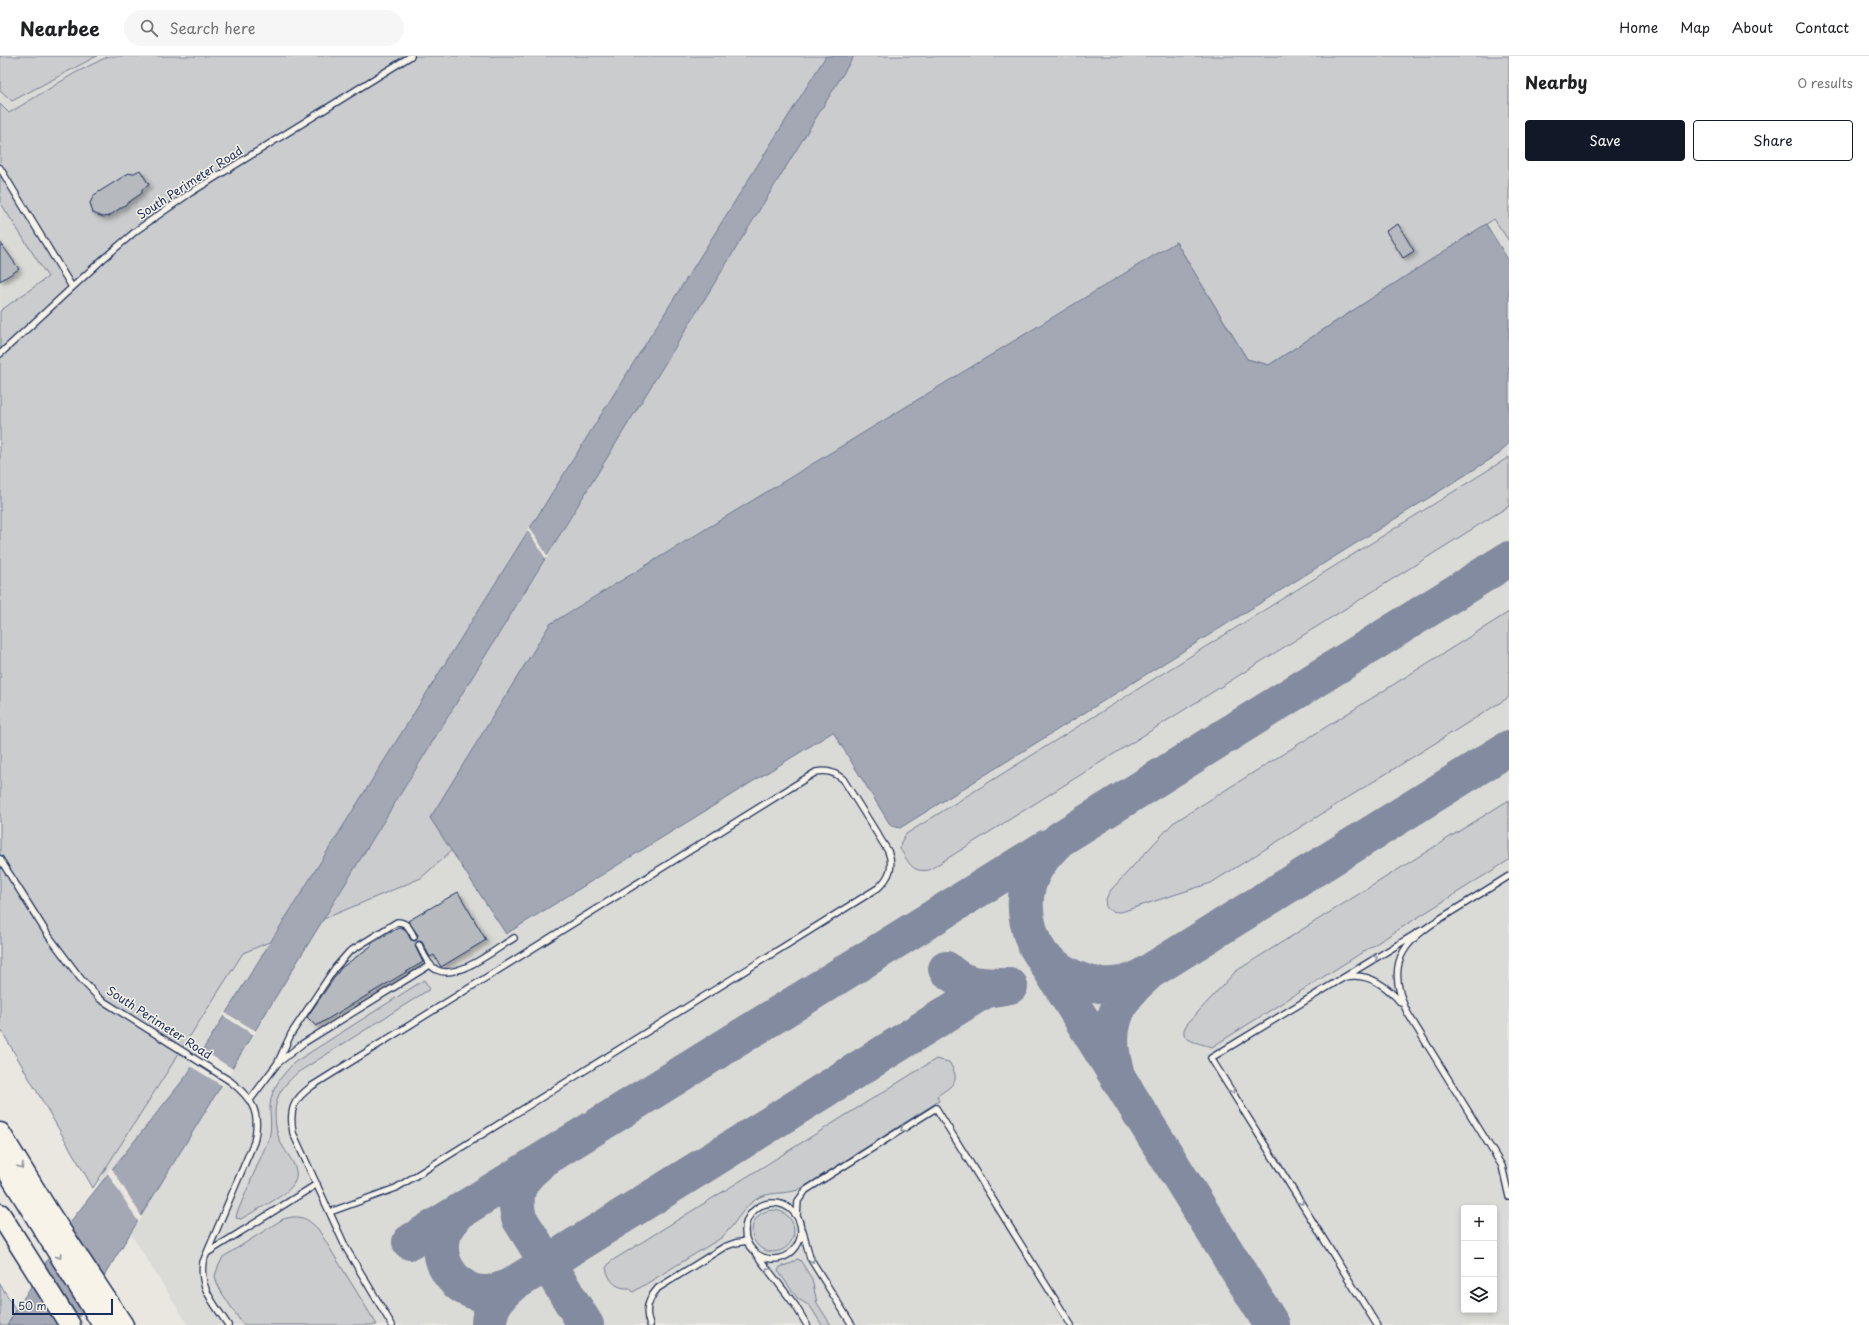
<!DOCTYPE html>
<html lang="en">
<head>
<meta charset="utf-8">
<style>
	:root { --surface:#fff; --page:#f6f6f6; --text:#202124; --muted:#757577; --line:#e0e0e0; --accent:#111827 }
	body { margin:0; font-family:"Playpen Sans",sans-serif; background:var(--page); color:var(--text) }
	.controls { position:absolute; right:12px; bottom:12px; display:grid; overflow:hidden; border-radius:4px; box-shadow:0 2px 6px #0003 }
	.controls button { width:36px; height:36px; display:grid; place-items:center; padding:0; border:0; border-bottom:1px solid var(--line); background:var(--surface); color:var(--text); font:20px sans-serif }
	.scale { position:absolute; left:12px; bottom:10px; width:101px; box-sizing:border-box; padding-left:4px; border:2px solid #1b2f5e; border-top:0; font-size:11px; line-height:14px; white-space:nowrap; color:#1b2f5e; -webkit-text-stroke:3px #f7f3e8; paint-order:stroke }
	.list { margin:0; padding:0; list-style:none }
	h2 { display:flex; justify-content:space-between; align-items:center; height:52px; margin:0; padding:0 16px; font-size:17px }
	h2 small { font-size:13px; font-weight:400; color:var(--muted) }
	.actions { display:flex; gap:8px; padding:12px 16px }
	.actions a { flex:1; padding:9px 0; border:1px solid var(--accent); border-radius:4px; text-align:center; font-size:14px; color:var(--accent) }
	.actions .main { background:var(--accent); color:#fff }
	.icon { flex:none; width:22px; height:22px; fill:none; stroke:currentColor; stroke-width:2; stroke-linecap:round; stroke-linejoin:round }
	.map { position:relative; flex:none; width:1509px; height:1269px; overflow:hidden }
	header { display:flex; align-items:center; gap:24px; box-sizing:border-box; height:56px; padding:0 20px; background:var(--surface); border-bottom:1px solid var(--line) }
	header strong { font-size:19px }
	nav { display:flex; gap:22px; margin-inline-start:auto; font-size:14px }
	.search { width:280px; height:36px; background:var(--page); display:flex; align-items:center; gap:10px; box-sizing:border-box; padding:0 14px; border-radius:22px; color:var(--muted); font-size:15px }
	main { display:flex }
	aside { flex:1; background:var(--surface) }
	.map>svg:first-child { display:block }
	.built { fill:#dadad6; fill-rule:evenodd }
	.green { fill:#cbcccd; stroke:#737e96 }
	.water { fill:#a3a8b4; stroke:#6d7892 }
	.pier { fill:#eae7e0 }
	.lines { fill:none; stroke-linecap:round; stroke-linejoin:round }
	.taxiway { stroke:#828b9f; stroke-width:36 }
	.building { fill:#b6babf; stroke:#1b2f5e; filter:url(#shadow) }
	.lane-casing { stroke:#1b2f5e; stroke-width:8 }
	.highway-casing { stroke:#1b2f5e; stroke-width:23 }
	.lane { stroke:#f7f3e8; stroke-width:5.5 }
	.highway { stroke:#f7f3e8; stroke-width:20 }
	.oneway { stroke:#8991a3 }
	.labels { text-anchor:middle; stroke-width:3; stroke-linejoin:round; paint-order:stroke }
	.street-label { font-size:12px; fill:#1b2f5e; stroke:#f7f3e8 }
</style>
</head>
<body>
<header>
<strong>Nearbee</strong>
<div class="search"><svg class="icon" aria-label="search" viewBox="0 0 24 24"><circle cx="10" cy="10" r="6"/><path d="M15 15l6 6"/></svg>Search here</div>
<nav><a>Home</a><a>Map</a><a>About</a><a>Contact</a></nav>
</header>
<main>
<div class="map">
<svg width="1509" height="1269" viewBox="0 0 1509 1269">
	<defs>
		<filter id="shadow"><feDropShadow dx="3.5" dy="3.5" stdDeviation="2" flood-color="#0004"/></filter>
	</defs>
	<rect width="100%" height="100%" fill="#eae7e0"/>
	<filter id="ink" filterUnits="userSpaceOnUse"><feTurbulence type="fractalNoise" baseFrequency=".025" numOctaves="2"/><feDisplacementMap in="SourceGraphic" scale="8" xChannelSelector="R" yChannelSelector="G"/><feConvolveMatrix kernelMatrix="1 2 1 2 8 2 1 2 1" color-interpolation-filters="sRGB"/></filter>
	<g filter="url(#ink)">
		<path class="built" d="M0,0H1509V1269H188L0,969ZM1464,1152H1494V1254H1464Z"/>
		<path class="green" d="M0,0H97L12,45L0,34Z
			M109,0H1509V185L1494,163L1269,309L1247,303L1176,186L430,761L452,794L421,822L243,897L93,1132L0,972V255L48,221L0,146V48L9,57L75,17Z
			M1509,401V450L929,814C911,817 909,806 900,793L901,786L906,778Z
			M1509,556V641L1211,827L1121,856C1104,856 1102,849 1110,835L1173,767Z
			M1509,744V804L1212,991C1200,987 1175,985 1187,968L1236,915Z
			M424,924L430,933L297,1017C290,1024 281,1032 278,1041C273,1054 275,1071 279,1083C285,1098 305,1114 292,1130C284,1141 254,1155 241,1163L236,1162L237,1157L269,1082C272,1071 270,1061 270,1050C271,1032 283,1018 295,1006Z
			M936,1003L949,1006C962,1026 953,1029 937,1040L939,1045L802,1132C789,1139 773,1135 760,1141C743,1149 735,1170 721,1182L633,1236L630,1232C616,1233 609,1225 606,1212L610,1206Z
			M752 1175a21 21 0 1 1 42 0a21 21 0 1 1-42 0Z
			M292,1161C304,1160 310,1165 318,1173L377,1269H243L218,1231L215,1220L218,1211L223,1201L283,1163Z
			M797,1203L800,1204L812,1223L817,1247L831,1269H822L810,1250L798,1243L778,1215L780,1211L792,1207Z
			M0,1228L25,1269H0Z"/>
		<path class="water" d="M826,0H854L74,1269H7L74,1161L187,1019Z
			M1486,168L1509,205V387L1499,398L900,772L891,770L833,676L506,878L430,762L550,568L1176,186L1247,303L1269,309Z"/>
		<path class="pier" d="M529,470L548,501L546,503L527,473Z
			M224,956L256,975L254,979L222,959Z
			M201,993L233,1013L223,1030L190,1010Z
			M111,1111L142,1161L139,1167L107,1116Z"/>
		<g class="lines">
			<path class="taxiway" d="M1047,904C1073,927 1103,936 1136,924L1509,692
				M946,913C965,931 980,929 1005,930
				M1116,1015C1104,975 1114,945 1146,919
				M537,1109C518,1124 513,1139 519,1162L586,1269
				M457,1158C451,1165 445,1172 442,1182C436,1208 458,1238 486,1237C495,1237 502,1233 510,1230
				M410,1186L1047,791
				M489,1269C489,1252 497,1241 510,1230L977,939L987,934L1010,930
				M1272,1269L1034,887C1017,844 1026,814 1060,783L1509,503"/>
		</g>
		<path class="building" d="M140,114L149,129L142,133V137L109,160L103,161L93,157L90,147L94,139L129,117L132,118Z
			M1398,168L1414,195L1403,202L1386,175Z
			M0,186L19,213L0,225Z
			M458,836L486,884L441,911L434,899L430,901L422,886L418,885L415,890L423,906L316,970L307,961L341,912L371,890L372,887L400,871L405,873L411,884L416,885L418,879L408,865Z"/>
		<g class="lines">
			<defs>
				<path id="lane" d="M0,112L72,231
					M0,298L103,203L137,174L190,137L411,0
					M0,803L48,879L81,923L100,943L230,1025C253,1043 261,1057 254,1086L203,1206C199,1233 214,1247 228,1269
					M1509,820C1490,832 1470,844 1451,856C1408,882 1382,902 1407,956L1502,1110L1509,1141
					M419,889C423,897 428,910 437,914C458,924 496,893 514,882
					M1345,921C1368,916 1387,930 1401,947
					M278,1006L291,978L335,912L349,896L397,866C407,866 410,873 414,881
					M250,1044L277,1008L302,988L430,909
					M745 1175a28 28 0 1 1 56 0a28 28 0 1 1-56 0Z
					M330,1156L396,1132L878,832C890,821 894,810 888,795L843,723C834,716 827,714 816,716L312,1030C293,1044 289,1053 293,1077L346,1192L392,1269
					M797,1160L798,1145L806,1134L936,1052L1071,1269
					M803,1175L810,1202L852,1269
					M207,1197L317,1128
					M756,1198L795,1249L807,1269
					M650,1269C644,1255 648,1243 658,1232L724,1191L735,1187L747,1185
					M1377,1269L1211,1002L1422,874"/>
				<path id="highway" d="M0,1077L49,1157L123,1269
					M0,1103L103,1269
					M0,1158L70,1269"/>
			</defs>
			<use href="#lane" class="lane-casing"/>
			<use href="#highway" class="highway-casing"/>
			<use href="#lane" class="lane"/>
			<use href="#highway" class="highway"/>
		</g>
		<defs><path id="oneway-chevron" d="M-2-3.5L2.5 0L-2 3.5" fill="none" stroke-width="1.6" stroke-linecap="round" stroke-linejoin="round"/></defs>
		<g class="oneway">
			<use href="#oneway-chevron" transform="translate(1375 902) rotate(-31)"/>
			<use href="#oneway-chevron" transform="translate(1232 1035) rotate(58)"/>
			<use href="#oneway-chevron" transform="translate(903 1073) rotate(147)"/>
			<use href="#oneway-chevron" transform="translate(21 1110) rotate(58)"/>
			<use href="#oneway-chevron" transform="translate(1301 1146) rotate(58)"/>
			<use href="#oneway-chevron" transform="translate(59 1200) rotate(58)"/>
			<use href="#oneway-chevron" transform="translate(812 1204) rotate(63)"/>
			<use href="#oneway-chevron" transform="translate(768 1214) rotate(-127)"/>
		</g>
	</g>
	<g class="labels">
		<g class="street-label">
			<text transform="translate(190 127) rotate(-33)" y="4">South Perimeter Road</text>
			<text transform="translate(159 967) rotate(33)" y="4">South Perimeter Road</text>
		</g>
	</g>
</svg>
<div class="controls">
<button>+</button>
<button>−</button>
<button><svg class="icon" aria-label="layers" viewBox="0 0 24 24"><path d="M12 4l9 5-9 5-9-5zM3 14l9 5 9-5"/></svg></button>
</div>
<div class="scale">50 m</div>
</div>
<aside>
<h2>Nearby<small>0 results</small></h2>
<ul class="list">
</ul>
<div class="actions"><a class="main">Save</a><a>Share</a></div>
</aside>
</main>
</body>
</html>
